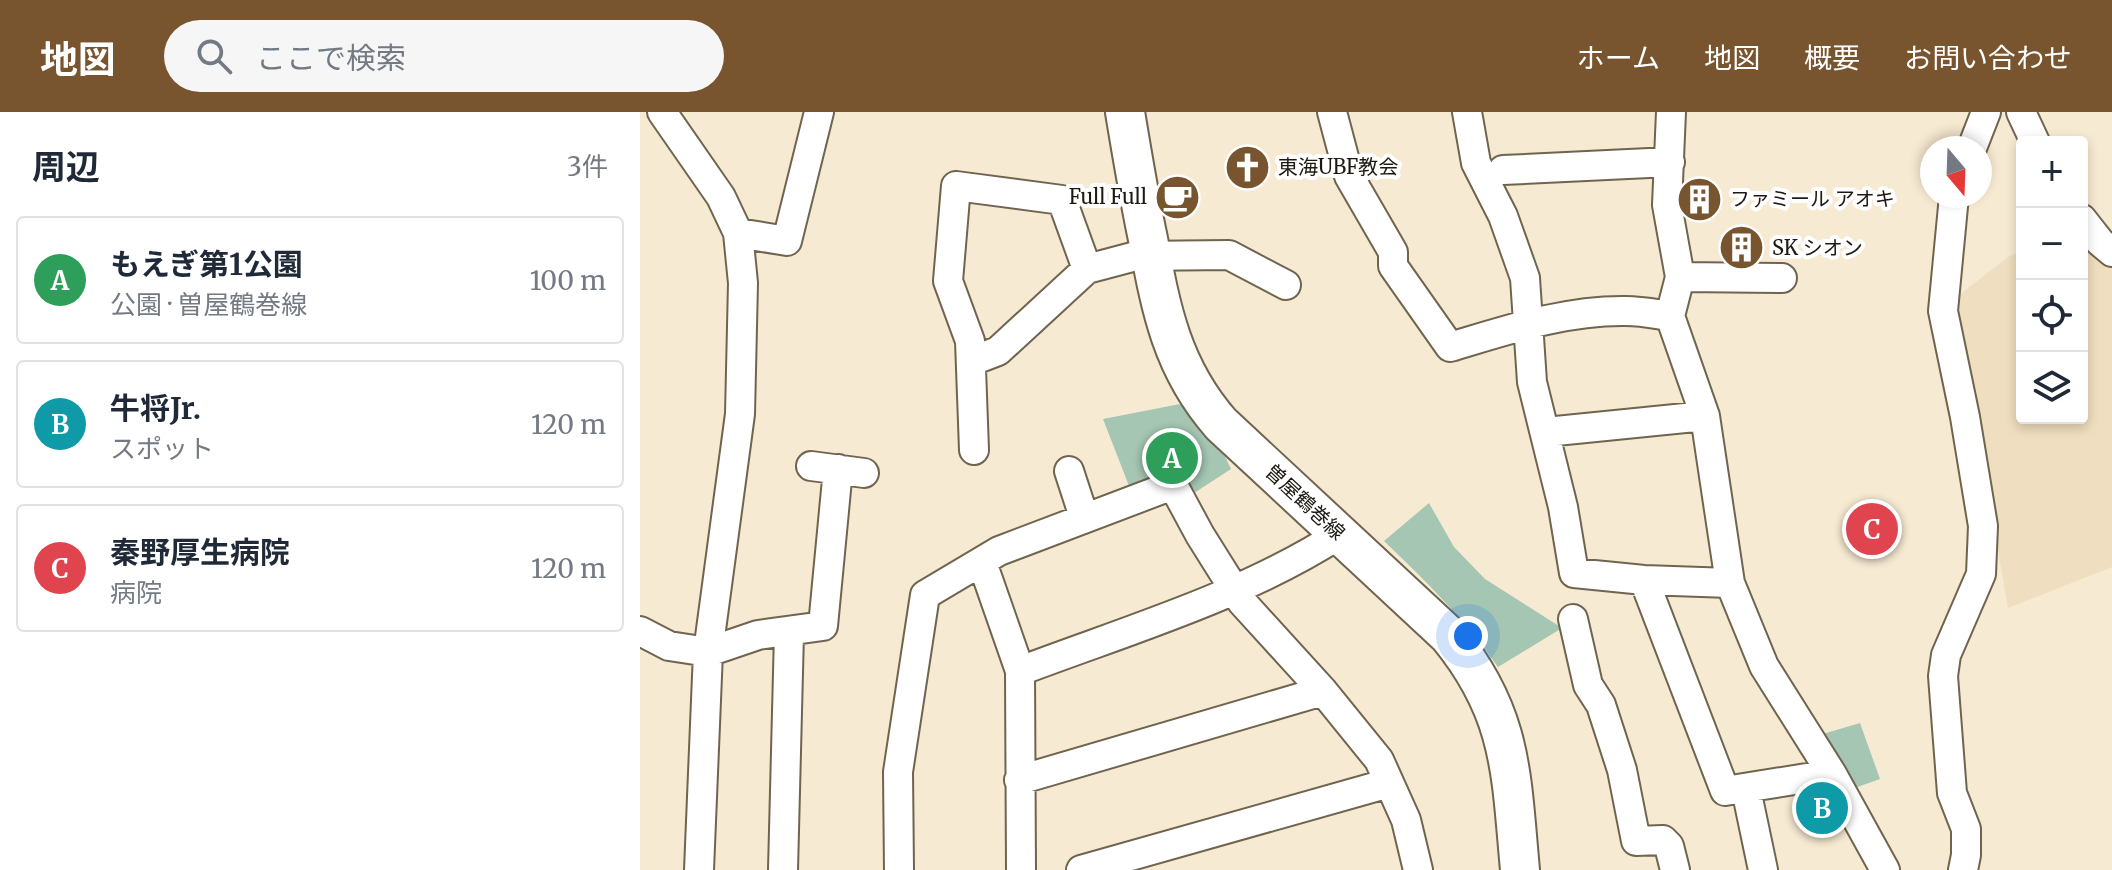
<!DOCTYPE html>
<html lang="ja">
<head>
<meta charset="utf-8">
<style>
	:root { --surface:#fff; --page:#f6f6f7; --text:#1f2937; --muted:#747a83; --line:#e0e1e3; --accent:#78552e }
	body { margin:0; font-family:Merriweather,"Noto Sans JP",serif; background:var(--page); color:var(--text) }
	.controls { position:absolute; right:24px; top:24px; display:grid; overflow:hidden; border-radius:8px; box-shadow:0 4px 12px #0003 }
	.controls button { width:72px; height:72px; display:grid; place-items:center; padding:0; border:0; border-bottom:2px solid var(--line); background:var(--surface); color:var(--text); font:40px sans-serif }
	.compass { position:absolute; left:1280px; top:24px; width:72px; height:72px; border-radius:50%; background:var(--surface); box-shadow:0 4px 12px #0003; rotate:161deg }
	.you { position:absolute; left:828px; top:524px; width:28px; height:28px; margin:-20px; border:6px solid #fff; border-radius:50%; background:#1a73e8; box-shadow:0 0 0 12px #1a73e833 }
	.badge { display:grid; place-items:center; width:52px; height:52px; border-radius:50%; background:var(--accent); color:#fff; font-size:26px; font-weight:700 }
	.pin { position:absolute; translate:-50% -50%; border:4px solid #fff; box-shadow:0 2px 8px #0006 }
	.list { margin:0; padding:0; list-style:none }
	h2 { display:flex; justify-content:space-between; align-items:center; height:104px; margin:0; padding:0 32px; font-size:34px }
	h2 small { font-size:26px; font-weight:400; color:var(--muted) }
	.list li { display:grid; grid-template-columns:52px 1fr auto; gap:24px; align-items:center; box-sizing:border-box; height:128px; margin:0 16px 16px; padding:0 16px; border:2px solid var(--line); border-radius:8px }
	.list b { display:block; font-size:30px; white-space:nowrap }
	.list p { margin:0; font-size:26px; white-space:nowrap; color:var(--muted) }
	.list em { font-size:26px; font-style:normal; color:var(--muted) }
	.icon { flex:none; width:44px; height:44px; fill:none; stroke:currentColor; stroke-width:2; stroke-linecap:round; stroke-linejoin:round }
	.map { position:relative; flex:none; width:1472px; height:758px; overflow:hidden }
	header { display:flex; align-items:center; gap:48px; box-sizing:border-box; height:112px; padding:0 40px; background:var(--accent); color:#fff }
	header strong { font-size:38px }
	nav { display:flex; gap:44px; margin-inline-start:auto; font-size:28px }
	.search { width:560px; height:72px; background:var(--page); display:flex; align-items:center; gap:20px; box-sizing:border-box; padding:0 28px; border-radius:44px; color:var(--muted); font-size:30px }
	main { display:flex }
	aside { flex:1; background:var(--surface) }
	.map>svg:first-child { display:block }
	.built { fill:#efdebf }
	.green { fill:#a5c6b3 }
	.lines { fill:none; stroke-linecap:round; stroke-linejoin:round }
	.street-casing { stroke:#6f644f; stroke-width:32 }
	.secondary-casing { stroke:#6f644f; stroke-width:42 }
	.street { stroke:#fff; stroke-width:28 }
	.secondary { stroke:#fff; stroke-width:38 }
	.labels { text-anchor:middle; stroke-width:8; stroke-linejoin:round; paint-order:stroke }
	.poi-label { font-size:20px; fill:#1d1810; stroke:#fff; text-anchor:start }
	.street-label { font-size:20px; fill:#1d1810; stroke:#fff }
</style>
</head>
<body>
<header>
<strong>地図</strong>
<div class="search"><svg class="icon" aria-label="search" viewBox="0 0 24 24"><circle cx="10" cy="10" r="6"/><path d="M15 15l6 6"/></svg>ここで検索</div>
<nav><a>ホーム</a><a>地図</a><a>概要</a><a>お問い合わせ</a></nav>
</header>
<main>
<aside>
<h2>周辺<small>3件</small></h2>
<ul class="list">
<li><span class="badge" style="background:#2e9e5b">A</span><div><b>もえぎ第1公園</b><p>公園 · 曽屋鶴巻線</p></div><em>100 m</em></li>
<li><span class="badge" style="background:#0f9aa8">B</span><div><b>牛将Jr.</b><p>スポット</p></div><em>120 m</em></li>
<li><span class="badge" style="background:#e0444e">C</span><div><b>秦野厚生病院</b><p>病院</p></div><em>120 m</em></li>
</ul>
</aside>
<div class="map">
<svg width="1472" height="758" viewBox="0 0 1472 758">
	<rect width="100%" height="100%" fill="#f7ead2"/>
	<path class="built" d="M1442,123L1472,149V455L1368,496L1314,187L1368,145L1382,139V306H1442Z"/>
	<path class="green" d="M540,292L580,334L591,357L548,385L491,379L463,307Z
		M789,391L814,435L845,467L922,516L858,555C825,508 786,469 744,429Z
		M1220,611L1240,667L1209,678L1176,624Z"/>
	<g class="lines">
		<defs>
			<path id="street" d="M22,0L81,85L98,121L103,171L100,302L68,540L59,758
				M692,0L709,64L753,140V154L810,235C867,218 925,198 986,199C1001,199 1016,202 1030,204
				M827,0L836,51L863,104L885,166L892,270L923,395L934,461L1004,468L1090,471
				M1031,0L1027,93L1040,165L1030,204L1065,304L1090,471L1124,554L1192,662L1245,758
				M1381,0L1395,30
				M1332,36L1346,0
				M863,58L1030,50
				M1314,84L1303,199L1325,305L1343,414L1341,462L1306,543L1303,564L1312,681L1326,717V743L1323,758
				M1442,107L1460,130L1472,140
				M98,121L147,129L179,0
				M1040,165L1142,166
				M332,249L358,239L447,157L496,144L589,143L646,173
				M906,320L1065,304
				M334,338L330,229L308,169L316,74L422,88L447,157
				M171,354L224,361
				M429,359L444,405
				M342,450L380,559L381,758
				M1004,468L1085,679L1192,662
				M933,507L948,573L961,593L982,658L996,729L1023,728L1029,734L1035,758
				M0,519L29,534L68,540L118,523L183,514L198,357
				M380,559C488,518 602,485 700,422
				M379,668L683,579
				M1106,677L1123,758
				M143,758L149,521
				M259,758L258,660L285,483L359,439L533,373L560,423L602,490L683,579L739,648L766,708L778,758
				M441,758L749,671"/>
			<path id="secondary" d="M485,0C492,42 499,85 508,127C521,198 532,256 581,312L808,523C873,602 871,662 880,758"/>
		</defs>
		<use href="#street" class="street-casing"/>
		<use href="#secondary" class="secondary-casing"/>
		<use href="#street" class="street"/>
		<use href="#secondary" class="secondary"/>
	</g>
	<defs>
		<symbol id="church-disc" viewBox="-11 -11 22 22"><circle r="9.5" fill="#78552e" stroke="#fff"/><path d="M-1.2-6h2.4v3.5h3.3v2.4h-3.3V6h-2.4V-.1h-3.3v-2.4h3.3Z" fill="#fff"/></symbol>
		<symbol id="cafe-disc" viewBox="-11 -11 22 22"><circle r="9.5" fill="#78552e" stroke="#fff"/><path d="M-5.5-4.5H6V0H3Q3 3.5 0 3.5H-2.5Q-5.5 3.5-5.5 0ZM3-3.2v2h1.7v-2ZM-6 4.5H4V6H-6Z" fill="#fff"/></symbol>
		<symbol id="building-disc" viewBox="-11 -11 22 22"><circle r="9.5" fill="#78552e" stroke="#fff"/><path d="M-4-6H4V6H1V3H-1V6H-4ZM-2.5-4.3h1.7v1.8h-1.7ZM.8-4.3h1.7v1.8H.8ZM-2.5-1h1.7V.8h-1.7ZM.8-1h1.7V.8H.8Z" fill="#fff"/></symbol>
	</defs>
	<g fill-rule="evenodd">
		<use href="#church-disc" x="582" y="30" width="51" height="51"/>
		<use href="#cafe-disc" x="512" y="60" width="51" height="51"/>
		<use href="#building-disc" x="1034" y="62" width="51" height="51"/>
		<use href="#building-disc" x="1076" y="110" width="51" height="51"/>
	</g>
	<g class="labels">
		<g class="poi-label">
			<text x="638" y="62">東海UBF教会</text>
			<text x="507" y="92" text-anchor="end">Full Full</text>
			<text x="1090" y="94">ファミール アオキ</text>
			<text x="1132" y="143">SK シオン</text>
		</g>
		<g class="street-label">
			<text transform="translate(665 390) rotate(43)" y="7">曽屋鶴巻線</text>
		</g>
	</g>
</svg>
<div class="controls">
<button>+</button>
<button>−</button>
<button><svg class="icon" aria-label="locate" viewBox="0 0 24 24"><circle cx="12" cy="12" r="6"/><path d="M12 2v4M12 18v4M2 12h4M18 12h4"/></svg></button>
<button><svg class="icon" aria-label="layers" viewBox="0 0 24 24"><path d="M12 4l9 5-9 5-9-5zM3 14l9 5 9-5"/></svg></button>
</div>
<svg class="compass" viewBox="-18 -18 36 36"><path d="M0-13l5 13h-10z" fill="#e53935"/><path d="M0 13l5-13h-10z" fill="#747a83"/></svg>
<div class="you"></div>
<div class="pin badge" style="left:532px;top:346px;background:#2e9e5b">A</div>
<div class="pin badge" style="left:1182px;top:696px;background:#0f9aa8">B</div>
<div class="pin badge" style="left:1232px;top:417px;background:#e0444e">C</div>
</div>
</main>
</body>
</html>
